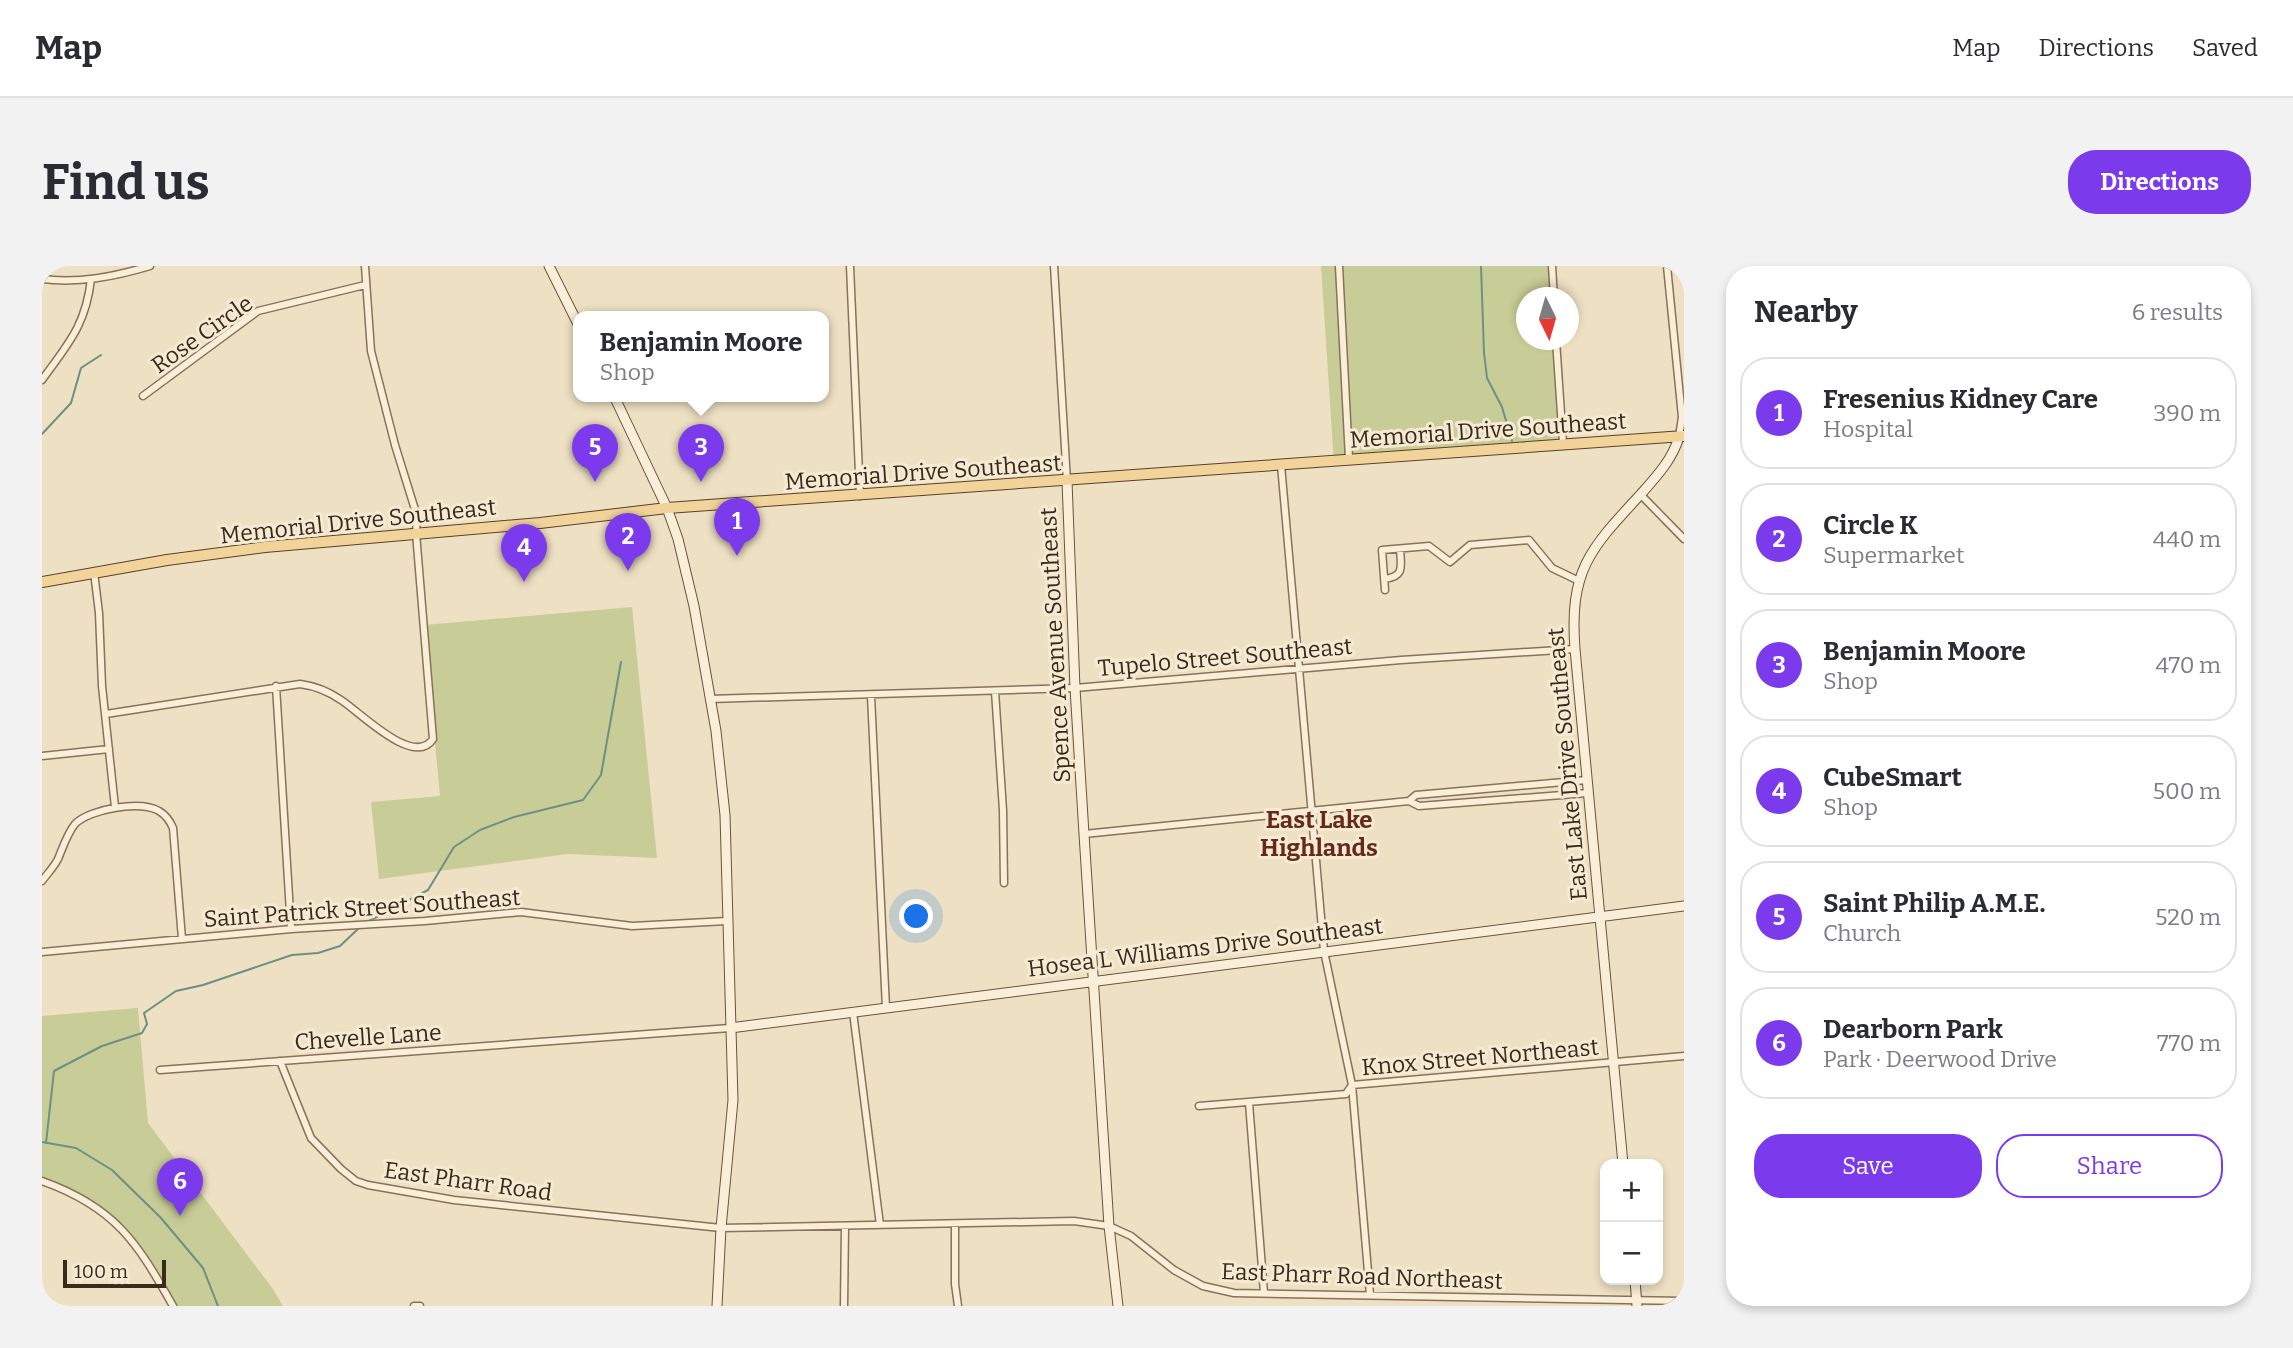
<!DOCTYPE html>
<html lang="en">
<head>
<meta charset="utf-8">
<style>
	:root { --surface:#fff; --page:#f2f2f3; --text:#2b2b33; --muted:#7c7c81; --line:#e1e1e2; --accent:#7c3aed }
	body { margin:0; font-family:Bitter,serif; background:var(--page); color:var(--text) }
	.controls { position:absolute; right:21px; bottom:21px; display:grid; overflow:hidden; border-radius:14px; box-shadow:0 4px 10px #0003 }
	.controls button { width:63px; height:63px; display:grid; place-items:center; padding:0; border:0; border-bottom:2px solid var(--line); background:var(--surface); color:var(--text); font:35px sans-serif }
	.compass { position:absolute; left:1474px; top:21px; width:63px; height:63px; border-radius:50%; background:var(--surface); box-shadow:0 4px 10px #0003; rotate:175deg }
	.scale { position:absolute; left:21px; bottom:18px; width:103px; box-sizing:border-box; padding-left:7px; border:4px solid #392a1e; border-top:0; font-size:19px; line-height:24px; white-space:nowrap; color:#392a1e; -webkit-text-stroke:5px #f6ead3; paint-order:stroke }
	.you { position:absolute; left:875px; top:651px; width:24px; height:24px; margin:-18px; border:5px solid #fff; border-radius:50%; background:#1a73e8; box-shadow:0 0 0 10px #1a73e833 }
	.badge { display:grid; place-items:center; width:46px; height:46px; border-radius:50%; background:var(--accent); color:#fff; font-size:23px; font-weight:700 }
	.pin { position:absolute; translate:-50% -58px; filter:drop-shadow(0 2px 4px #0008) }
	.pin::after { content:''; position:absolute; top:37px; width:24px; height:21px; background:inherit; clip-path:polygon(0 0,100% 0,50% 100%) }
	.popup { position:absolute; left:531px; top:45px; width:256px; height:91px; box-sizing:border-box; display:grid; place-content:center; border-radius:14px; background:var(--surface); filter:drop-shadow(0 2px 5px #0005); font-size:23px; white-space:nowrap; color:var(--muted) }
	.popup b { font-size:26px; color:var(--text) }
	.popup::after { content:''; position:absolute; left:50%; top:100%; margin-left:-14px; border:14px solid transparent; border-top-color:var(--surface) }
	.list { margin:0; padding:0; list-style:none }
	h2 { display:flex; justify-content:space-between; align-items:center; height:91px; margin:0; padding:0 28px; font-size:30px }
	h2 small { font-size:23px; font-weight:400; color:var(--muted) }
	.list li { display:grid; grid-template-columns:46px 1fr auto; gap:21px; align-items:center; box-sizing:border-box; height:112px; margin:0 14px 14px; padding:0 14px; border:2px solid var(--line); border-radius:28px }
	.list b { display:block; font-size:26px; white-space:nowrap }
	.list p { margin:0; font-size:23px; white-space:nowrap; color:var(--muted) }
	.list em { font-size:23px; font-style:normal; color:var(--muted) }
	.actions { display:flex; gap:14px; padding:21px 28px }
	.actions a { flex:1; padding:16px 0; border:2px solid var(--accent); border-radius:28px; text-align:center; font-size:24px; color:var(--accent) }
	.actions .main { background:var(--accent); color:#fff }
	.map { position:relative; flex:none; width:1642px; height:1040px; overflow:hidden; border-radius:28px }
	header { display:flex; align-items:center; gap:42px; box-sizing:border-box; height:98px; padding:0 35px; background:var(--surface); border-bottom:2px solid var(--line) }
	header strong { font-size:33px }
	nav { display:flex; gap:38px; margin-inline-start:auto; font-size:24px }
	.intro { display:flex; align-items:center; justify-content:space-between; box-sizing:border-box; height:168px; padding:0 42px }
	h1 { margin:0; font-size:49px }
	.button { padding:18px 32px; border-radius:28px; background:var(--accent); color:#fff; font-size:24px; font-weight:700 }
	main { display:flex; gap:42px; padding:0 42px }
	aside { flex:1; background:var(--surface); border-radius:28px; box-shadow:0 4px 10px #0003 }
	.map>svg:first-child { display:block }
	.green { fill:#c8cd97 }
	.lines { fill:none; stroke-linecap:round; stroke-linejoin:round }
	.stream { stroke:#6c9086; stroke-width:2 }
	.street-casing { stroke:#89715a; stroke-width:9 }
	.secondary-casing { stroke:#6b523d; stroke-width:11 }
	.primary-casing { stroke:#57402e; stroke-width:12 }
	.street { stroke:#f9eed7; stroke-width:6 }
	.secondary { stroke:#f9eed7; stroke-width:9 }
	.primary { stroke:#f2d49b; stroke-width:10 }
	.labels { text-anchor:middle; stroke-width:6; stroke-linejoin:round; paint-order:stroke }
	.street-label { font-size:23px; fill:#392a1e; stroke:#f6ead3 }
	.neighbourhood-label { font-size:24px; font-weight:bold; fill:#662a1d; stroke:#f6ead3 }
</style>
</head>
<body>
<header>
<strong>Map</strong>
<nav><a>Map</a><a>Directions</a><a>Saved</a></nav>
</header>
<div class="intro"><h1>Find us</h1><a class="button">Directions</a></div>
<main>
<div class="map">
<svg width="1642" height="1040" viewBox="0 0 1642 1040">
	<rect width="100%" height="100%" fill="#eee0c3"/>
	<path class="green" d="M1279,0H1513V31L1484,32V74H1514L1516,181L1292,198Z
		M590,341L615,592L526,588L337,613L329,536L398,530L382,359Z
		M96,742L106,857L231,1023L241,1040H131L88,969L32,929L0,918V750Z"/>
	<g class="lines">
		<path class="stream" d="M1439,0L1442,87L1445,112L1460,141L1470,175
			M0,168L29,137L39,102L59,89
			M327,655L386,624L412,581L438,564L472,551L541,534L559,509L579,396
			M0,876L34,882L70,904L119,952L161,1002L176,1040
			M4,877L12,805L60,780L100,767L105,758L102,747L134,725L161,719L250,689L276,687L298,680L317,662"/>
		<defs>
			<path id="street" d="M808,0L818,230
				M1012,0L1025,215
				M1297,0L1307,193
				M1510,0L1512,32
				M1625,0L1640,151L1637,171
				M0,13C37,18 74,10 108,0
				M1514,74L1521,177
				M0,114C26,78 44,59 49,13
				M101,130L216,45L323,19
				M1239,199L1282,685L1310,819L1328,1029
				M1598,228L1642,273
				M52,306L57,347L60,420L73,541
				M1342,313C1363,311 1359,300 1358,283
				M1343,324L1340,284L1387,280L1408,296L1428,279L1487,274L1510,302L1537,315
				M234,420L249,663
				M953,425L961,544L962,617
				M829,430L844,742
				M668,433L1033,422L1359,394L1533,383
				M64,448L258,418C273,420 286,425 299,434C318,446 372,502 391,473L374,267L375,250L353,179L329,85L323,0
				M0,490L67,483
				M1367,535L1374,529L1545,514
				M1042,568L1367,535L1377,540L1546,527
				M0,615C5,608 12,601 16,593C21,581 25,568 33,558C47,543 99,534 117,545C124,549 128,555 131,562L140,673
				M0,686L249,663L383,655L479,646L590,660L685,655
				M811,746L838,959
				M238,795L269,872L299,903L314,915L326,919L412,934L679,962L1032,955L1067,960L1089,970L1132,1004L1161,1020L1192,1027L1642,1035
				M118,804L688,762
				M1207,837L1222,1027
				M1157,840L1304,828L1310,819L1642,790
				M0,915C73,941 95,976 131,1040
				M913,959V1018L916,1040
				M372,1040H378
				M802,1040L803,960"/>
			<path id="secondary" d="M507,0L536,58
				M572,130L625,242L636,273L652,340L674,465L683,549L691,834L679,962L675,1040
				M1025,215L1033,422L1042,568L1067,960L1076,1040
				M688,762L1642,640
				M1581,898L1533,383C1527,304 1548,283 1599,228C1615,210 1630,194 1637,171
				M1593,1014L1595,1040"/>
			<path id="primary" d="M0,316L125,294L223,281L498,257L625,242L1642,170"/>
		</defs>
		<use href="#street" class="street-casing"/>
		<use href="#secondary" class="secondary-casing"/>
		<use href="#primary" class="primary-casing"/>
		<use href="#street" class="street"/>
		<use href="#secondary" class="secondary"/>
		<use href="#primary" class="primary"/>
	</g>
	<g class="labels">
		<g class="street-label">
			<text transform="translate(160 68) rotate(-35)" y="8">Rose Circle</text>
			<text transform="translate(1446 164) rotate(-4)" y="8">Memorial Drive Southeast</text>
			<text transform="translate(881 206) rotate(-4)" y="8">Memorial Drive Southeast</text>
			<text transform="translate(316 255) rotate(-6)" y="8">Memorial Drive Southeast</text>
			<text transform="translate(1013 379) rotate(-93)" y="8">Spence Avenue Southeast</text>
			<text transform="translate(1183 391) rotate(-5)" y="8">Tupelo Street Southeast</text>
			<text transform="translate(1525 498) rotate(-95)" y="8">East Lake Drive Southeast</text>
			<text transform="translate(320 642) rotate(-4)" y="8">Saint Patrick Street Southeast</text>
			<text transform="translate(1163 681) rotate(-7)" y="8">Hosea L Williams Drive Southeast</text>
			<text transform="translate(326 771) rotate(-4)" y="8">Chevelle Lane</text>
			<text transform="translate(1438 791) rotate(-5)" y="8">Knox Street Northeast</text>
			<text transform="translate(426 915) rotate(8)" y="8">East Pharr Road</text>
			<text transform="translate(1320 1010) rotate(2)" y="8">East Pharr Road Northeast</text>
		</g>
		<g class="neighbourhood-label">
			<text x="1277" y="562">East Lake<tspan x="1277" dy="28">Highlands</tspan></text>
		</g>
	</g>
</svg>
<div class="controls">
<button>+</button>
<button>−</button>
</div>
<svg class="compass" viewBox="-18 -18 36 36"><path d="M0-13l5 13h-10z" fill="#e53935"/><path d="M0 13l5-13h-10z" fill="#7c7c81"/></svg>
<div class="scale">100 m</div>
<div class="you"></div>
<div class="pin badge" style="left:695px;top:290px">1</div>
<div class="pin badge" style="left:586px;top:305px">2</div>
<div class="pin badge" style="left:659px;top:216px">3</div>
<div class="popup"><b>Benjamin Moore</b>Shop</div>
<div class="pin badge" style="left:482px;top:316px">4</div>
<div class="pin badge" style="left:553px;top:216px">5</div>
<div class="pin badge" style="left:138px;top:950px">6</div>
</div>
<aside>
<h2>Nearby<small>6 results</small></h2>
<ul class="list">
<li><span class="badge">1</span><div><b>Fresenius Kidney Care</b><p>Hospital</p></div><em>390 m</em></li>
<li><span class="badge">2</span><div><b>Circle K</b><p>Supermarket</p></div><em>440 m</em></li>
<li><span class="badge">3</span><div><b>Benjamin Moore</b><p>Shop</p></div><em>470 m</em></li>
<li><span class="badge">4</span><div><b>CubeSmart</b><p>Shop</p></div><em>500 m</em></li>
<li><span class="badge">5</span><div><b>Saint Philip A.M.E.</b><p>Church</p></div><em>520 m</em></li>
<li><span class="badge">6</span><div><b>Dearborn Park</b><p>Park · Deerwood Drive</p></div><em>770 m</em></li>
</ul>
<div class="actions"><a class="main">Save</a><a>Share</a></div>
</aside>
</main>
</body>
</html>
